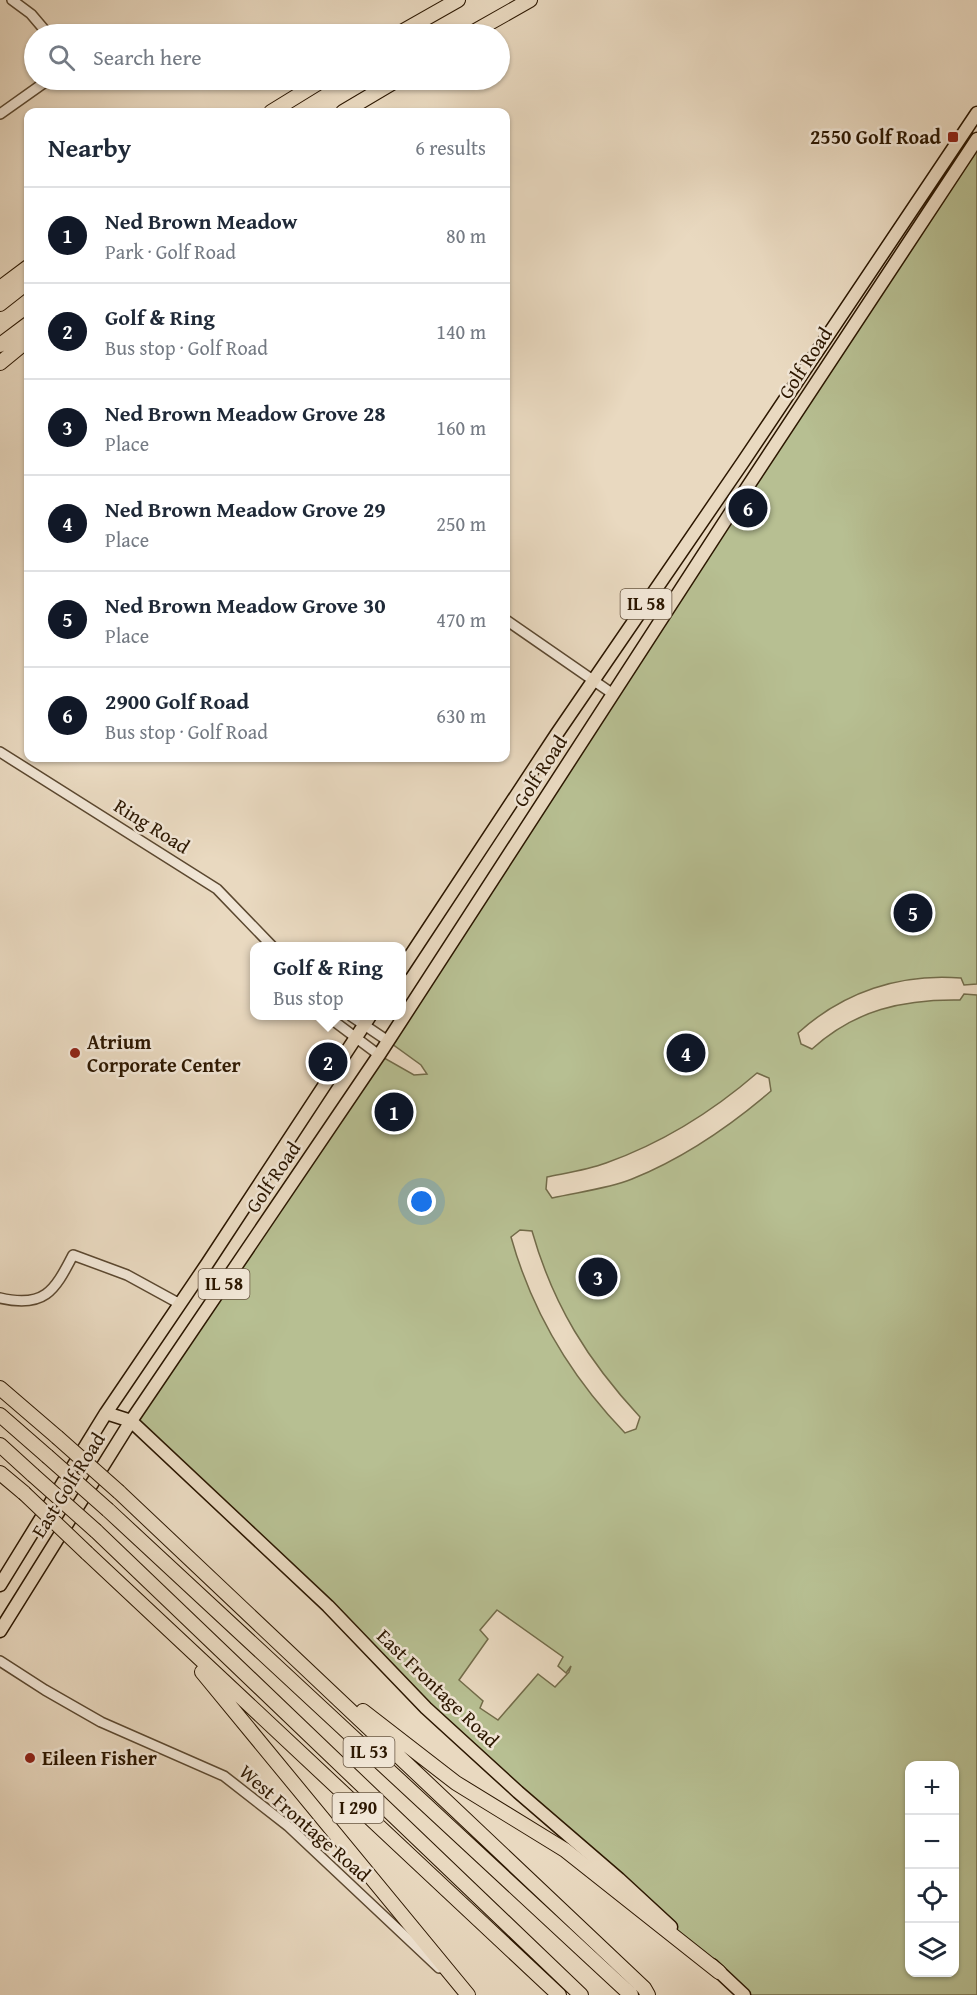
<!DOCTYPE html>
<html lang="en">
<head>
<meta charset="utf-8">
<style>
	:root { --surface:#fff; --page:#f2f2f3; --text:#1f2937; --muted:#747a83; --line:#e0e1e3; --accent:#111827 }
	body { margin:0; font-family:"Gentium Book Plus",serif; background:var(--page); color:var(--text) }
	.controls { position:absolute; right:18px; bottom:18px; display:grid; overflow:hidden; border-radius:12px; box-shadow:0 2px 4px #0004 }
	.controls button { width:54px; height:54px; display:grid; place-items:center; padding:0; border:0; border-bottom:2px solid var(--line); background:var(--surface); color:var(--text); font:30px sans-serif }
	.you { position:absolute; left:422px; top:1202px; width:21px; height:21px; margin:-15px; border:4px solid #fff; border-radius:50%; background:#1a73e8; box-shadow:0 0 0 9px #1a73e833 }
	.badge { display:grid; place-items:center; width:39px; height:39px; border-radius:50%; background:var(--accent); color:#fff; font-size:20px; font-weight:700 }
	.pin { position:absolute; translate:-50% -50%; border:3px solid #fff; box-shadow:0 2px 6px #0006 }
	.popup { position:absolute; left:250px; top:942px; width:156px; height:78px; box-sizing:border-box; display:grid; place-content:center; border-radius:12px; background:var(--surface); filter:drop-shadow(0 2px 4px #0005); font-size:20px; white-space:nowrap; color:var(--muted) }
	.popup b { font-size:22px; color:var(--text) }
	.popup::after { content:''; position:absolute; left:50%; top:100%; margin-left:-12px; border:12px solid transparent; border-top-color:var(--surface) }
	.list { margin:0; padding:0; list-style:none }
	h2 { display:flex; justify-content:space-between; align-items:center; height:78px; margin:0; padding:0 24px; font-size:26px }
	h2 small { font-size:20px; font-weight:400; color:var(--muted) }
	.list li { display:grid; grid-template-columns:39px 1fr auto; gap:18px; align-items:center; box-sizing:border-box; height:96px; padding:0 24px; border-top:2px solid var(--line) }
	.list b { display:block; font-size:22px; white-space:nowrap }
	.list p { margin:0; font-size:20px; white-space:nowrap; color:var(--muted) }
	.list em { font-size:20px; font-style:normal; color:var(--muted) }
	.icon { flex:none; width:33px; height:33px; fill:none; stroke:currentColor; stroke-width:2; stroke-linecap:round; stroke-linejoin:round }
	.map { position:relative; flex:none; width:977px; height:1995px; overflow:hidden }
	.search { position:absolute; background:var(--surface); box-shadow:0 2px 4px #0004; left:24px; top:24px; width:486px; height:66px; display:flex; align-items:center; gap:15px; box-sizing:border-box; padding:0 21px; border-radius:33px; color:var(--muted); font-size:22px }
	.panel { position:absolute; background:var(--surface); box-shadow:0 2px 4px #0004; left:24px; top:108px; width:486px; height:654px; border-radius:12px }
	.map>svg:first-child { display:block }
	.green { fill:#b7bf92; stroke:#726b49; stroke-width:1.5; fill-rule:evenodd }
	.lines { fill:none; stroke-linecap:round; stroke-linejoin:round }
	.minor-casing { stroke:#5b4830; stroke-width:12 }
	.major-casing { stroke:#2c1700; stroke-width:15 }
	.highway-casing { stroke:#2c1700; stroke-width:16 }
	.minor { stroke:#f1e6d6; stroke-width:9 }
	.major { stroke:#e9d9c0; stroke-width:12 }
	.highway { stroke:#e9d9c0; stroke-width:14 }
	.highway-bridge-casing { stroke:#2c1700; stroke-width:16; stroke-linecap:butt }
	.highway-bridge { stroke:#e9d9c0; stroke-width:14 }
	.poi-dot { fill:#8f2418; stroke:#f1e6d6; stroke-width:2 }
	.labels { text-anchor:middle; stroke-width:5; stroke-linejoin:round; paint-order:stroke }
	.shield { fill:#f1e6d6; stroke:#675540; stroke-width:1.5 }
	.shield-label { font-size:18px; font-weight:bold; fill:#2c1700 }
	.poi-label { font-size:20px; font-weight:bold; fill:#2c1700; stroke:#f1e6d6; text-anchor:start }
	.street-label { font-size:20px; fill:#2c1700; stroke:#f1e6d6 }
</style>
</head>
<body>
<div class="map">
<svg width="977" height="1995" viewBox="0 0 977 1995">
	<rect width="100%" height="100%" fill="#e9d9c0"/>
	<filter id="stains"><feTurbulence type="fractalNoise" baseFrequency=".00333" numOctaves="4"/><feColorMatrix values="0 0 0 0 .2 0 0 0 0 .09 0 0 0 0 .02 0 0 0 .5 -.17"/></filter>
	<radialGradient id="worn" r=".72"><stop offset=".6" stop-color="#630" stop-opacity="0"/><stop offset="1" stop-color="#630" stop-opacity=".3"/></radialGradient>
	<path class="green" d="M977,139V984L964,985L961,978C900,973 843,992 798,1033L801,1044L812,1049C855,1010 903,999 960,1000L964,994L977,995V1995H744L508,1783L131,1421L379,1055L414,1075L427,1074L421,1065L388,1041ZM757,1073L769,1078L771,1091C729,1127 684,1158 632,1179C607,1189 578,1192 552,1198L546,1189L547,1177C566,1173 587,1170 606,1163C662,1143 712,1112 757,1073ZM520,1230L532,1231C553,1305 588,1361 640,1417L636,1429L625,1433C571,1377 532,1312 511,1237ZM497,1610L563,1657L558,1666L566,1673L571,1666L569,1672L555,1687L538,1674L498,1720L480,1708L483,1701L459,1680L488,1639L480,1630ZM910,1766H954V1972H910Z"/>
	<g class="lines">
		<defs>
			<path id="minor" d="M12,0L31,14L48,34
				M0,114L48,80
				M506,620L613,694
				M0,752L217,889L272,946
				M327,1016L379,1055
				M351,1016L388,1041
				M0,1298C44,1308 54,1292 73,1255L127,1275L180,1304
				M0,1661L45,1690L101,1722L224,1776L288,1826L439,1968"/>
			<path id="major" d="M401,970L556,735L743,462L977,113
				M106,1413L131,1421L328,1606L426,1708L518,1792L619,1879L671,1927
				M0,1585L106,1413L207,1264L370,1016
				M0,1631L131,1421L379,1055L727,518L977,139
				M712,1965L744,1995"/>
			<path id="highway" d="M398,34L458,0
				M470,34L530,0
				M271,112L323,80
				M343,112L397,80
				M0,288L28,267
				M0,304L28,282
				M0,345L28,324
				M0,363L28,340
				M0,1388L57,1437
				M0,1415L47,1456
				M0,1445L33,1475
				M0,1473L24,1493
				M119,1492L644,1988L648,1995
				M108,1510L631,1995
				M96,1531L581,1995
				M87,1553L559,1995
				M202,1672L468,1995
				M363,1711L456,1783L565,1850L719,1972"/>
		</defs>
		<use href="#minor" class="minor-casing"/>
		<use href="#major" class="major-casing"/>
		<use href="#highway" class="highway-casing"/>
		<use href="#minor" class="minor"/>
		<use href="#major" class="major"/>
		<use href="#highway" class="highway"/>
		<defs>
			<path id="highway-bridge" d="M57,1437L119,1492
				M47,1456L108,1510
				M33,1475L96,1531
				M24,1493L87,1553"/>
		</defs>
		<use href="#highway-bridge" class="highway-bridge-casing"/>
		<use href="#highway-bridge" class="highway-bridge"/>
	</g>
	<g class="poi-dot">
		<rect x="947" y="131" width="12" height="12" rx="3"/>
		<circle cx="75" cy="1053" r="6"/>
		<circle cx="30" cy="1758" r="6"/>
	</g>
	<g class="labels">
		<g class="shield">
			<rect x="620.5" y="589" width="51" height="30" rx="4.5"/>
			<rect x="198.5" y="1269" width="51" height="30" rx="4.5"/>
			<rect x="343.5" y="1737" width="51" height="30" rx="4.5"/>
			<rect x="332.5" y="1793" width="51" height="30" rx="4.5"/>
		</g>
		<g class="shield-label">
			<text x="646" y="610">IL 58</text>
			<text x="224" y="1290">IL 58</text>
			<text x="369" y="1758">IL 53</text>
			<text x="358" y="1814">I 290</text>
		</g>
		<g class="poi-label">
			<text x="941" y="144" text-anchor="end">2550 Golf Road</text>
			<text x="87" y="1049">Atrium<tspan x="87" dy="23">Corporate Center</tspan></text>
			<text x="42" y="1765">Eileen Fisher</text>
		</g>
		<g class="street-label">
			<text transform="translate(805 363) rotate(-57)" y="7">Golf Road</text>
			<text transform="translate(540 771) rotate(-57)" y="7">Golf Road</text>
			<text transform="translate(152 826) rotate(32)" y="7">Ring Road</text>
			<text transform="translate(273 1177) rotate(-56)" y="7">Golf Road</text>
			<text transform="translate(68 1485) rotate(-58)" y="7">East Golf Road</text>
			<text transform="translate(438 1688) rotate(44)" y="7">East Frontage Road</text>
			<text transform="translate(305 1823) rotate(41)" y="7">West Frontage Road</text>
		</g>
	</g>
	<rect width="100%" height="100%" filter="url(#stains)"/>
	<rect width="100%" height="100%" fill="url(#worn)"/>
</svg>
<div class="controls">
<button>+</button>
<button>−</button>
<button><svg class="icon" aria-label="locate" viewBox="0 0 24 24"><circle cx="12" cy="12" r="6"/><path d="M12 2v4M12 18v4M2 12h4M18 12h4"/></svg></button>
<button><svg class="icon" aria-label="layers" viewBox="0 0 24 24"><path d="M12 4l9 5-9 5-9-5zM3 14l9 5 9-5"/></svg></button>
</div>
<div class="you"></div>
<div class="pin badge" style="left:394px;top:1112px">1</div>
<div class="pin badge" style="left:328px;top:1062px">2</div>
<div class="popup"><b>Golf &amp; Ring</b>Bus stop</div>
<div class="pin badge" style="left:598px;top:1277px">3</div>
<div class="pin badge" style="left:686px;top:1053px">4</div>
<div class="pin badge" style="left:913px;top:913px">5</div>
<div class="pin badge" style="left:748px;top:508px">6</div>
<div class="search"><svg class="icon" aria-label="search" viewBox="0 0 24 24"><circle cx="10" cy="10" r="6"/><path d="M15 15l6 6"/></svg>Search here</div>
<section class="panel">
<h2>Nearby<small>6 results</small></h2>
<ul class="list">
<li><span class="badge">1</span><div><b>Ned Brown Meadow</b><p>Park · Golf Road</p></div><em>80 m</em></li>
<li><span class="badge">2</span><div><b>Golf &amp; Ring</b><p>Bus stop · Golf Road</p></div><em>140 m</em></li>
<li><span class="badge">3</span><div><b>Ned Brown Meadow Grove 28</b><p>Place</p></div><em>160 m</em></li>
<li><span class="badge">4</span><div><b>Ned Brown Meadow Grove 29</b><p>Place</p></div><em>250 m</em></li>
<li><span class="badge">5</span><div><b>Ned Brown Meadow Grove 30</b><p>Place</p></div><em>470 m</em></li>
<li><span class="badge">6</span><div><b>2900 Golf Road</b><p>Bus stop · Golf Road</p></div><em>630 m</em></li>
</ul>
</section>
</div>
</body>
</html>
